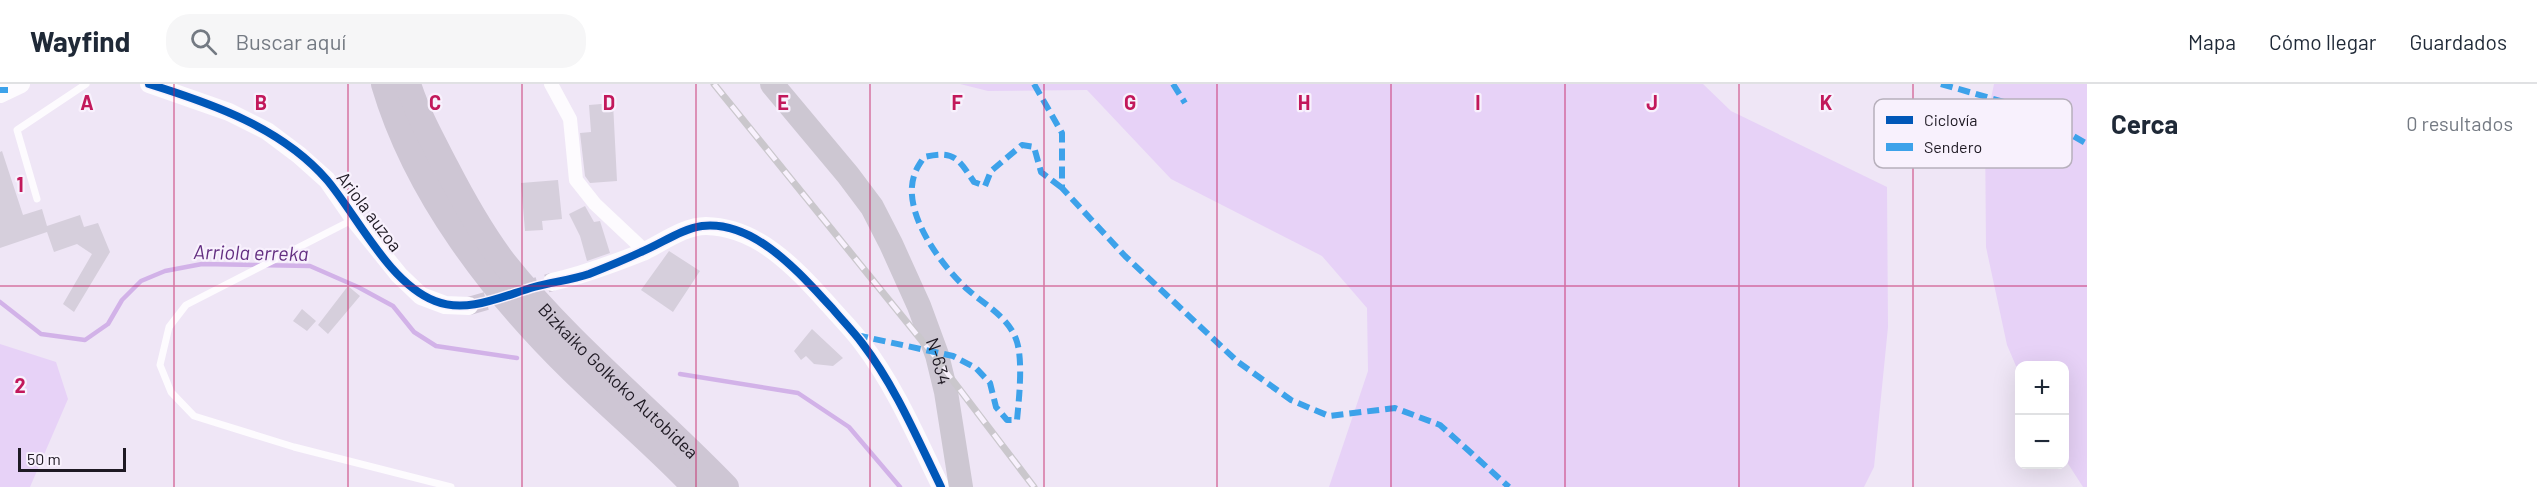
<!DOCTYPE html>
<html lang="es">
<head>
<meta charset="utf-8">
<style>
	:root { --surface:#fff; --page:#f6f6f7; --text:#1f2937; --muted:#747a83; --line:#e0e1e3 }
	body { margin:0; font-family:Barlow,sans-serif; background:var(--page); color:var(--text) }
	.controls { position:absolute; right:18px; bottom:18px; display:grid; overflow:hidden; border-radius:12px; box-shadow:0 6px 24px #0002 }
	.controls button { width:54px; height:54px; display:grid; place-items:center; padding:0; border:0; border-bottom:2px solid var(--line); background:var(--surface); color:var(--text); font:30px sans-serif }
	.scale { position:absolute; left:18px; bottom:15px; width:108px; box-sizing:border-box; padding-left:6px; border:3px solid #1e1923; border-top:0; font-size:16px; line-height:21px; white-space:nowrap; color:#1e1923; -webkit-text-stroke:4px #f8f1fd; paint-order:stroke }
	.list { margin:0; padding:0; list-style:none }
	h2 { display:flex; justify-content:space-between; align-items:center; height:78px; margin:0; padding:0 24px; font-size:26px }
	h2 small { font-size:20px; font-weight:400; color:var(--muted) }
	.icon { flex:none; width:33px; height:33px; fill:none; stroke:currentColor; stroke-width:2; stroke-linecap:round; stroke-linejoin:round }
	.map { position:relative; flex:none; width:2087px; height:403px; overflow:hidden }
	header { display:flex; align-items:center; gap:36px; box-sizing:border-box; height:84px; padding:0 30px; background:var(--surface); border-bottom:2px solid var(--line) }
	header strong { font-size:28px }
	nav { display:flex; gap:33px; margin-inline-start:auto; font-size:21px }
	.search { width:420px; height:54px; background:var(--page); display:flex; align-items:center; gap:15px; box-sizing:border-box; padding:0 21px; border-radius:24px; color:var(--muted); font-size:22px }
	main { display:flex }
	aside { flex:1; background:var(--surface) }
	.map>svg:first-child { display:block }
	.green { fill:#e7d2f7 }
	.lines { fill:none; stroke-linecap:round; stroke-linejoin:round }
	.stream { stroke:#d2b2e8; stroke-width:4.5 }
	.building { fill:#d6cfdc }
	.tertiary-tunnel { stroke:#d0c7d6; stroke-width:18; stroke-dasharray:18 9; stroke-linecap:butt }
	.service { stroke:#fdfbfe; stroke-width:7 }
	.minor { stroke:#fdfbfe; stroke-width:14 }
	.tertiary { stroke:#fdfbfe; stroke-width:18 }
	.trunk { stroke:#cdc7d2; stroke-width:24 }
	.motorway { stroke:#cec6d4; stroke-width:26 }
	.rail-casing { stroke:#cac7cc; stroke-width:7 }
	.rail { stroke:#f8f1fd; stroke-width:4.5; stroke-dasharray:14; stroke-linecap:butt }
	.quiet { stroke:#3da2ea; stroke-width:6; stroke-dasharray:12 6; stroke-linecap:butt }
	.cycleway-casing { stroke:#f8f1fd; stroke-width:11 }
	.cycleway { stroke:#0057b8; stroke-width:8 }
	.grid { fill:none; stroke:#c2185b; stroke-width:1.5; stroke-opacity:0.55 }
	.labels { text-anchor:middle; stroke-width:4.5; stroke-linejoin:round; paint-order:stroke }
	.street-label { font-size:18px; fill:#1e1923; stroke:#f8f1fd }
	.water-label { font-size:20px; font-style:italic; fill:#622d80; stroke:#f8f1fd }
	.key { fill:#f8f1fd; stroke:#b7b0bc; stroke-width:1.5 }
	.key-label { font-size:16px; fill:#1e1923 }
	.grid-label { font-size:20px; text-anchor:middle; font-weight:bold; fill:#c2185b; stroke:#f8f1fd; stroke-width:4.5; stroke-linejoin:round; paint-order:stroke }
</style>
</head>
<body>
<header>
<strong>Wayfind</strong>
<div class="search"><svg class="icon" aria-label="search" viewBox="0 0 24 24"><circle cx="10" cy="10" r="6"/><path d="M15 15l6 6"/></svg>Buscar aquí</div>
<nav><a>Mapa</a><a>Cómo llegar</a><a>Guardados</a></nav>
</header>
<main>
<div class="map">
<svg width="2087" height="403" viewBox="0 0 2087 403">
	<rect width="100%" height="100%" fill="#efe6f6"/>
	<path class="green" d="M960,0H1703L1731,27L1887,103L1888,243L1874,383L1864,403H1329L1368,287L1367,224L1322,172L1171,95L1087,6L988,7Z
		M1994,0H2087V403H2083L2065,375L2064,282H2020L2019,289L2007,261L1986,163L1985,44Z
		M0,260L56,278L68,315L30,403H0Z"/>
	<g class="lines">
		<path class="stream" d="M0,218L41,250L85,256L108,240L122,216L141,197L165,187L202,180L310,182L358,203L393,222L414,248L436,262L517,274
			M680,290L798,309L849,343L900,403"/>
	</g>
	<path class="building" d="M613,19L617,97L590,99L585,92L580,49L591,48L589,21Z
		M2,67L23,131L42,125L47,142L80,131L84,143L98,139L110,168L74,228L63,220L92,170L77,160L54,168L47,148L0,164V68Z
		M558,96L562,135L542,137L543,146L525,147L521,99Z
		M585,122L594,138L600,137L610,169L587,177L580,152L569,130Z
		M669,167L700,187L673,228L641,206Z
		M348,202L360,212L328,250L318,241Z
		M302,225L316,237L307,247L293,237Z
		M812,245L843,274L833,282L814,280L806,272L801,276L794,267Z"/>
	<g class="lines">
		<path class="tertiary-tunnel" d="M469,222L552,198"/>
		<path class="service" d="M37,115L17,46L86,0
			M354,135L186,221L169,243L160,281L171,308L194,332L294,363L451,403"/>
		<path class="minor" d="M551,0L570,35L576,96L595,120L645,167"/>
		<path class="tertiary" d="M149,0L229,28L267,47L299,71L327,96L354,135L399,191L421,212L445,221L469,222
			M0,10L21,0
			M552,198C584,191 613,180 643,168C662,159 684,142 706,142C759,143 796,185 829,221C840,234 852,245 862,259C895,302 917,354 941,403"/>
		<path class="trunk" id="s1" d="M772,0L848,91L872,123L891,160L919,222L937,271L946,308L961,403"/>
		<g class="motorway">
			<path d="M384,0C416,109 493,209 573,287C613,326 656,362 695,403"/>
			<path id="s2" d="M408,0C417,29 432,56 446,83C463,116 482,150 505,180C570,262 654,328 726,403"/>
		</g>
		<defs>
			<path id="rail" d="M714,0L935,273L1034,403"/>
		</defs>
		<use href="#rail" class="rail-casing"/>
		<use href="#rail" class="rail"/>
		<path class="quiet" d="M1034,0L1062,49V104L1125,172L1238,278L1291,316L1329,332L1395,324L1440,341L1509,403
			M1173,0L1185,19
			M1941,0L2025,24L2087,60
			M0,6H8
			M856,251L953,272L976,284L990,299L996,323L1007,336H1017C1019,315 1023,278 1017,258C1010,234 985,221 967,205C941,181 900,127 915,89C917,83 921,78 924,73C954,66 958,74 974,98L985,102L991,87L1022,61L1034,63L1041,88L1062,104"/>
		<defs>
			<path id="cycleway" d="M149,0C213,20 282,44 327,96C358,133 389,199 435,217C467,230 503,212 534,203C552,198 571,196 589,190C607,183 624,176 641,168C661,160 681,145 702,142C755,136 800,190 832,224C842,236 853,247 862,259C895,302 917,354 941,403"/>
		</defs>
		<use href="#cycleway" class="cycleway-casing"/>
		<use href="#cycleway" class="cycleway"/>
	</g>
	<path class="grid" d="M174,0V403M348,0V403M522,0V403M696,0V403M870,0V403M1044,0V403M1217,0V403M1391,0V403M1565,0V403M1739,0V403M1913,0V403M0,202H2087"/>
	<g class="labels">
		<g class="street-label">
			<text transform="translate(369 128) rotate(53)" y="6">Ariola auzoa</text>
			<text dy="6" stroke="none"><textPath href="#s1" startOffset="327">N-634</textPath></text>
			<text dy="6" stroke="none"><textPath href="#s2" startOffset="368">Bizkaiko Golkoko Autobidea</textPath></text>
		</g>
		<g class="water-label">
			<text transform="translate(251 169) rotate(1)" y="7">Arriola erreka</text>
		</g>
	</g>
	<rect x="1874" y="15" width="198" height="69" rx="9" class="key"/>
	<rect x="1886" y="32" width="27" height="8" fill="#0057b8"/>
	<rect x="1886" y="59" width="27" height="8" fill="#3da2ea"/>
	<g class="key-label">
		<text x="1924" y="42">Ciclovía</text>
		<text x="1924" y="69">Sendero</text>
	</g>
	<g class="grid-label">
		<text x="87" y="26">A</text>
		<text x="261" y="26">B</text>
		<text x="435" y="26">C</text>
		<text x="609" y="26">D</text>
		<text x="783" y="26">E</text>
		<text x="957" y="26">F</text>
		<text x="1130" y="26">G</text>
		<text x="1304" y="26">H</text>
		<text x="1478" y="26">I</text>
		<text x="1652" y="26">J</text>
		<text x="1826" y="26">K</text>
		<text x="20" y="108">1</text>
		<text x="20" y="309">2</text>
	</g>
</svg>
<div class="controls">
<button>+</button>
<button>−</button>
</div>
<div class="scale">50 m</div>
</div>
<aside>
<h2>Cerca<small>0 resultados</small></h2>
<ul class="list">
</ul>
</aside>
</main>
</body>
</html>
